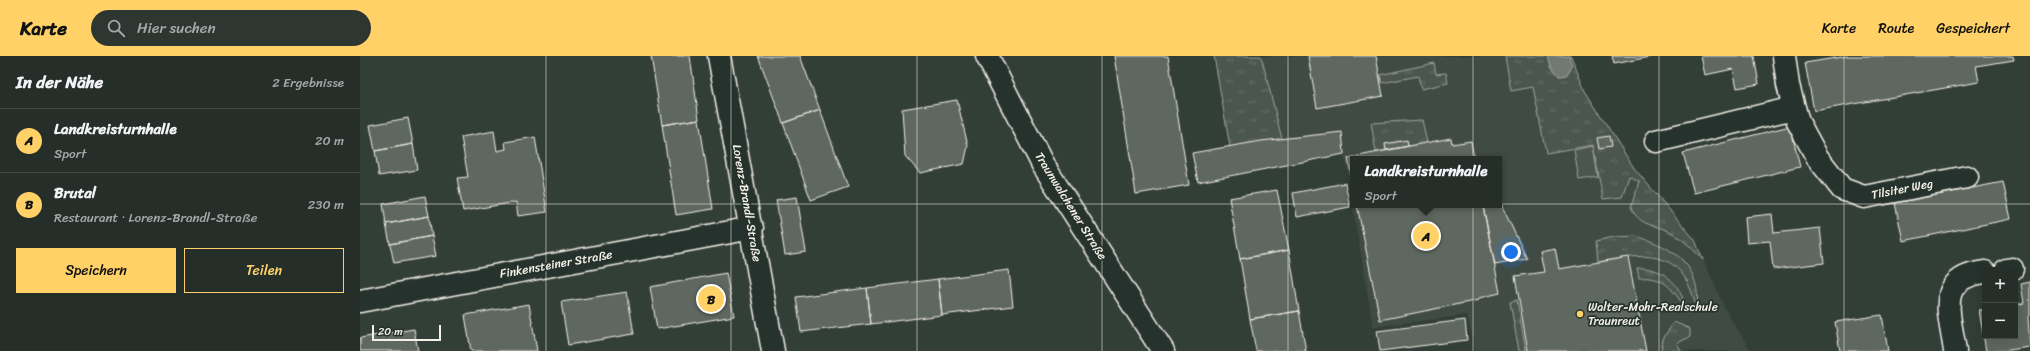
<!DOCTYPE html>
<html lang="de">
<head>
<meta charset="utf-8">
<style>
	:root { --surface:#262e2a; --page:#2e3632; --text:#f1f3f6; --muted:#a4a8a8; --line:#424a47; --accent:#ffd166 }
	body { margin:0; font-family:Sriracha,sans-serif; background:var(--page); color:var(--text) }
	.controls { position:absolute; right:12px; bottom:12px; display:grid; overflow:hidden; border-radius:0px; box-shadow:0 4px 16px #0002 }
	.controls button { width:36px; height:36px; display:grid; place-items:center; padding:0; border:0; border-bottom:1px solid var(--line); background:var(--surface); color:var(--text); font:20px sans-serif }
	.scale { position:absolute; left:12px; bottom:10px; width:69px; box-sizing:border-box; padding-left:4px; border:2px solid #f4f1e8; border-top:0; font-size:11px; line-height:14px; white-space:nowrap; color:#f4f1e8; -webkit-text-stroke:3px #26332d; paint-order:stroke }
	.you { position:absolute; left:1151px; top:196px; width:14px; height:14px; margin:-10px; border:3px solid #fff; border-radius:50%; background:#1a73e8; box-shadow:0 0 0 6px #1a73e833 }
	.badge { display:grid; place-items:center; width:26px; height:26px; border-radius:50%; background:var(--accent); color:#111; font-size:13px; font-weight:700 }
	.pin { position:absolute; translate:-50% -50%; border:2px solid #fff; box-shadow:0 1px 4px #0006 }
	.popup { position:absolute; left:990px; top:100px; width:152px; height:52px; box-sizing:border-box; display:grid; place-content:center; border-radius:0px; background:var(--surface); filter:drop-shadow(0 1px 3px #0005); font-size:13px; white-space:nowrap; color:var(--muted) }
	.popup b { font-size:15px; color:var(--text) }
	.popup::after { content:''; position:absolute; left:50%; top:100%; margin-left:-8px; border:8px solid transparent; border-top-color:var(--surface) }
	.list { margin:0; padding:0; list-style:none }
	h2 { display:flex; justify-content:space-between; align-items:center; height:52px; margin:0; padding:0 16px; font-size:17px }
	h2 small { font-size:13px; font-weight:400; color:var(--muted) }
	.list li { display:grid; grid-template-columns:26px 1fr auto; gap:12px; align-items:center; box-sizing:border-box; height:64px; padding:0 16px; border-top:1px solid var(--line) }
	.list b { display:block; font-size:15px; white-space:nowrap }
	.list p { margin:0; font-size:13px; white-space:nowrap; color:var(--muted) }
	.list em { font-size:13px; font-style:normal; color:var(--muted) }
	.actions { display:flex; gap:8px; padding:12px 16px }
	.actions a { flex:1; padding:9px 0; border:1px solid var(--accent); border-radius:0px; text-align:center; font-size:14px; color:var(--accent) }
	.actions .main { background:var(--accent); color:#111 }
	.icon { flex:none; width:22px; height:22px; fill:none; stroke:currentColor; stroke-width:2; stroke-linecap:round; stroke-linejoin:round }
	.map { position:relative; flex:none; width:1670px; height:295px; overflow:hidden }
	header { display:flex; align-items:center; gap:24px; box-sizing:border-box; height:56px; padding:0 20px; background:var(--accent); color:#111 }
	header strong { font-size:19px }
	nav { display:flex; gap:22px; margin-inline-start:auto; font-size:14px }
	.search { width:280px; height:36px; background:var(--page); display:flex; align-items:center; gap:10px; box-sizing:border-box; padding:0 14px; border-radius:22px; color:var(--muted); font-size:15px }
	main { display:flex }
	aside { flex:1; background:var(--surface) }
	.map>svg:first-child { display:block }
	.built { fill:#404b44; fill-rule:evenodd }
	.grass { fill:url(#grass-tufts); stroke:#a0a49c }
	.pitch { fill:#4c564f; stroke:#a0a49c }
	.water { fill:#727972; stroke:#a6a9a1 }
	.building { fill:#5f6861; stroke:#f4f1e8 }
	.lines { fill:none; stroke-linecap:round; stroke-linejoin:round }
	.minor-casing { stroke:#f4f1e8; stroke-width:25 }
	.major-casing { stroke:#f4f1e8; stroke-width:25 }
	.minor { stroke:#26332d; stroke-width:22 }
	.major { stroke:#26332d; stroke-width:22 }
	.grid { fill:none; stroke:#f4f1e8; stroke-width:1; stroke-opacity:0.55 }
	.poi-dot { fill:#ffd166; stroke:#26332d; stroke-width:1.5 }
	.labels { text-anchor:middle; stroke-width:3.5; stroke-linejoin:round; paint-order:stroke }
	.street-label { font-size:12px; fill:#f4f1e8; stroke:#26332d }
	.poi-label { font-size:12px; fill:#f4f1e8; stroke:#26332d; text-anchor:start }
</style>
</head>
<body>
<header>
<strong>Karte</strong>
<div class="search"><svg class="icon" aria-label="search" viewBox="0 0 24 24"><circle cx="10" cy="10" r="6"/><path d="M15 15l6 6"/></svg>Hier suchen</div>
<nav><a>Karte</a><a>Route</a><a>Gespeichert</a></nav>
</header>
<main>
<aside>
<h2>In der Nähe<small>2 Ergebnisse</small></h2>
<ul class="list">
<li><span class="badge">A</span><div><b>Landkreisturnhalle</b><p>Sport</p></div><em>20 m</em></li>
<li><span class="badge">B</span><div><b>Brutal</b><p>Restaurant · Lorenz-Brandl-Straße</p></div><em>230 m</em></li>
</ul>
<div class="actions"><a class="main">Speichern</a><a>Teilen</a></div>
</aside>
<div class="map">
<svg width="1670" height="295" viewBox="0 0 1670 295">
	<defs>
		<pattern id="grass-tufts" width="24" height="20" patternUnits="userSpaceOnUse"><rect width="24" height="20" fill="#4c564f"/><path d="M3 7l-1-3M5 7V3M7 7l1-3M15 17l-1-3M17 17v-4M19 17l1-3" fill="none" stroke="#666f68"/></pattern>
	</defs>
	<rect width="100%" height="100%" fill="#323e38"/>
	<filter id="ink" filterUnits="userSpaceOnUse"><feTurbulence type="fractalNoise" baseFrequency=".025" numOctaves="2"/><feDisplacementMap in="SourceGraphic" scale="8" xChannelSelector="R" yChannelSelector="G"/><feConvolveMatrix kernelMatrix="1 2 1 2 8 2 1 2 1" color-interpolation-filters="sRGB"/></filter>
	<g filter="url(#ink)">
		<path class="built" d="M854,0H1211L1225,35L1274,112L1335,184L1365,253L1391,295H1115L1107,259L1013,271L984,98L982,76L870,91ZM993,103H1139V149H993Z"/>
		<path class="grass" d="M854,0H901L922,83L870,91Z
			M1145,0H1211L1225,35L1274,112L1335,184L1343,204C1334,194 1324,184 1312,177C1295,167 1280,172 1271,151L1279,125L1269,120L1262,141L1243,143L1233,89L1186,97L1173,31L1151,35Z
			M1074,7L1076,18L1086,17L1088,27L1061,33L1058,20L1022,27L1020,19Z
			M1062,64L1067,87L1048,90L1047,85L1025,88L1026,94L1016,96L1011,67Z
			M1276,180C1315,192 1342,209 1337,255C1324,193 1291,196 1238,206L1236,185L1254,181Z
			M1277,212C1302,211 1320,226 1325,251C1311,232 1305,220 1279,222Z
			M1157,244L1166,295H1159L1150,246Z
			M1314,266L1330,273V281L1317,287L1321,295H1301L1303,283Z"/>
		<path class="pitch" d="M1233,90L1238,121L1219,124L1214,94Z"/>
		<path class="water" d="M1188,0H1209L1212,10C1209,18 1207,20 1199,20L1191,10Z"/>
		<path class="building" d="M291,0H330L339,63L302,69Z
			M398,0H440L460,54L423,67Z
			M754,0H808L829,129L776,138Z
			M948,0H1016L1023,40L957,52Z
			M1252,0H1295L1254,8Z
			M1341,0H1394L1399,28L1377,32L1373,13L1345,19Z
			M1488,0H1653L1654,4L1616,10L1619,26L1454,55L1445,7Z
			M597,44L608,90L604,108L560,117L545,100L542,53Z
			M460,54L488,131L451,144L423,67Z
			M48,62L53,88L15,95L10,69Z
			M339,63L353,153L316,159L302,69Z
			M1430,70L1440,111L1334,137L1323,97Z
			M134,75L137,95L146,93L145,86L175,81L187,156L158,160L156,146L103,155L97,122L108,121L101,81Z
			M982,76L984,98L838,126L832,97L901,85Z
			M1249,80L1251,91L1239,93L1237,82Z
			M1091,82L1092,88L1111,85L1114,103H993V128L988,102Z
			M1047,84L1048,90L1026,94L1025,88Z
			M53,88L57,114L19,120L15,95Z
			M1643,126L1651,163L1543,185L1535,147Z
			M985,127L990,151L937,161L933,137Z
			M917,134L929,194L880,203L869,142Z
			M65,140L69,160L26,168L23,148Z
			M437,141L446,196L425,199L416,144Z
			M1141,148L1167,203L1135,209L1123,151Z
			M997,149H1123L1140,237L1119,242V244L1020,264Z
			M1412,158L1414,177L1460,172L1464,207L1413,213L1410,185L1387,187L1385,161Z
			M69,160L72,180L30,188L26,168Z
			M72,180L76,200L34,207L30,188Z
			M1195,192L1199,213L1268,201L1286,295H1168L1155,220L1184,216L1180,195Z
			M929,194L939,255L890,263L880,203Z
			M649,214L653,250L582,259L578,223Z
			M366,217L374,260L297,273L290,231Z
			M578,223L582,259L511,268L507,232Z
			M1670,226V260L1668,261L1670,291L1642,295H1626L1619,254H1625V280H1655V249L1664,247L1661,228Z
			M507,232L511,268L441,276L436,241Z
			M267,236L274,278L208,289L201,246Z
			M169,248L177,295H111L105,259Z
			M939,255L946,295H896L890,263Z
			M1522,259L1528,295H1480L1475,266Z
			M1105,264L1107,284L1020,295L1017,275Z
			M54,273L58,295H0V282Z"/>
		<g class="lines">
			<defs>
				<path id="minor" d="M359,0L413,295
					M1424,0L1428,29L1438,66L1457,101L1482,133L1504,141L1607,121
					M1296,85L1434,52
					M1646,214L1652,213
					M0,245L392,172
					M1595,295C1590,258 1574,222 1625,216"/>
				<path id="major" d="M627,0L683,109L803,295"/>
			</defs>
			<use href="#minor" class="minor-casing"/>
			<use href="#major" class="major-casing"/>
			<use href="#minor" class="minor"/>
			<use href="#major" class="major"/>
		</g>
	</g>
	<path class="grid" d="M186,0V295M371,0V295M557,0V295M742,0V295M928,0V295M1113,0V295M1299,0V295M1484,0V295M0,148H1670"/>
	<circle class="poi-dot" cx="1220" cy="258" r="4"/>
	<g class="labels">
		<g class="street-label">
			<text transform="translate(1542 133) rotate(-11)" y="4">Tilsiter Weg</text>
			<text transform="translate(387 147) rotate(80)" y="4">Lorenz-Brandl-Straße</text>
			<text transform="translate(711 150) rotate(58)" y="4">Traunwalchener Straße</text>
			<text transform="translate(196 208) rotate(-10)" y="4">Finkensteiner Straße</text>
		</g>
		<g class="poi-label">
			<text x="1228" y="255">Walter-Mohr-Realschule<tspan x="1228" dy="14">Traunreut</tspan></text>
		</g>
	</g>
</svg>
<div class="controls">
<button>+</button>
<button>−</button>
</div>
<div class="scale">20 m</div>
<div class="you"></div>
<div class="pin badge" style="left:1066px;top:180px">A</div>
<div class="popup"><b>Landkreisturnhalle</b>Sport</div>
<div class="pin badge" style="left:351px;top:243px">B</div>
</div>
</main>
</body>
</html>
